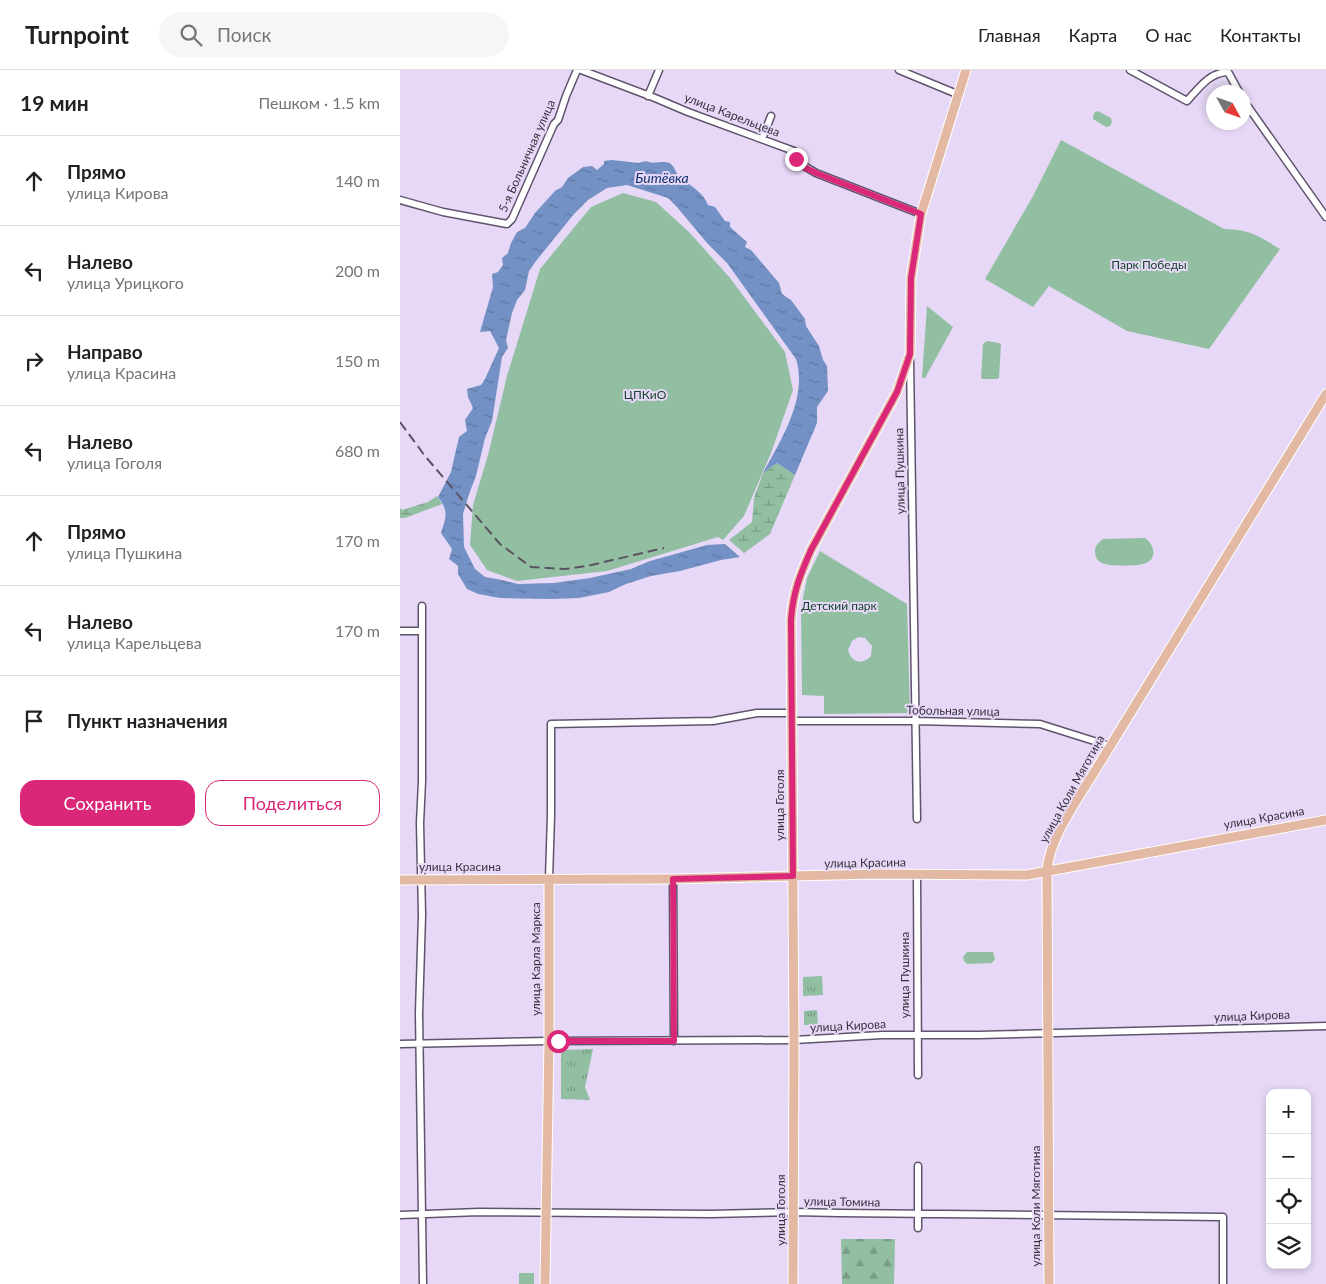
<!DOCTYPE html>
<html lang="ru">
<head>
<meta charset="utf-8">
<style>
	:root { --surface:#fff; --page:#f6f6f6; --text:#202124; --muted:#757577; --line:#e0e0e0; --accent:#db2777 }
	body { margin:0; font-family:Lato,sans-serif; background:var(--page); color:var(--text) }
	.controls { position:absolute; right:15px; bottom:15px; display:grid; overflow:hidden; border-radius:10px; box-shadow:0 2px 8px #0003 }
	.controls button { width:45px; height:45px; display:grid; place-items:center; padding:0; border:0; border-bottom:1px solid var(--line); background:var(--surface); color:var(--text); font:25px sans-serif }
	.compass { position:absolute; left:806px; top:15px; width:45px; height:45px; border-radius:50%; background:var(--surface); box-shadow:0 2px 8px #0003; rotate:130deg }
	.stop { position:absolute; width:15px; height:15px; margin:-11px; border:4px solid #db2777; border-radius:50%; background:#fff }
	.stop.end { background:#db2777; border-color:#fff; box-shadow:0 1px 5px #0008 }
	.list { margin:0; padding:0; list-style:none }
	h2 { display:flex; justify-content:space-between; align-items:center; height:65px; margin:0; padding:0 20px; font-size:21px }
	h2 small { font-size:16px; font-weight:400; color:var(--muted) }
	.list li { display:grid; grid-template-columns:32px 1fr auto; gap:15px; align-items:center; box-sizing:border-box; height:90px; padding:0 20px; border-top:1px solid var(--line) }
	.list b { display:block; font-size:19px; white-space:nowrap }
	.list p { margin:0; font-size:16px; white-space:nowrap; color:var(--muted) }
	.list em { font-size:16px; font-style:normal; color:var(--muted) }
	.actions { display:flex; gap:10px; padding:15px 20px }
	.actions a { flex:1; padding:11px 0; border:1px solid var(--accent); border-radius:15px; text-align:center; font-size:18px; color:var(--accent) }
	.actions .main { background:var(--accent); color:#fff }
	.icon { flex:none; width:28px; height:28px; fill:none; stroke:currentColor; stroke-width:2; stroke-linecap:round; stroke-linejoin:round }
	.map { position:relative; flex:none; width:926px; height:1214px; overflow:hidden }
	header { display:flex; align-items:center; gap:30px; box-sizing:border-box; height:70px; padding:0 25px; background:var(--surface); border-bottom:1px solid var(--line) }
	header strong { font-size:24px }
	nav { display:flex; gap:28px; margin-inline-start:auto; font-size:18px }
	.search { width:350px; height:45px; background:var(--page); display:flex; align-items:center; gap:12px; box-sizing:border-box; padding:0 18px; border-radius:28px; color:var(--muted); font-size:19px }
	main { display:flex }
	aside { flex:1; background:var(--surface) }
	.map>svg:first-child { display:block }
	.grass { fill:url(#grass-tufts) }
	.forest { fill:url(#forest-firs) }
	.wetland { fill:url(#wetland-marsh) }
	.park { fill:#92bfa2; fill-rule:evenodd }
	.water { fill:url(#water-ripples) }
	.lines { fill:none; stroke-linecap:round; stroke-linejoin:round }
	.minor-casing { stroke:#60546c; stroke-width:9 }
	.major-casing { stroke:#fff; stroke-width:11 }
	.minor { stroke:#fff; stroke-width:6 }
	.major { stroke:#e3b9a4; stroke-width:9 }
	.rail { stroke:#5a5362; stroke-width:2; stroke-dasharray:10 5; stroke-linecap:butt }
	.route { stroke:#db2777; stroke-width:6 }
	.labels { text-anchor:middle; stroke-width:4; stroke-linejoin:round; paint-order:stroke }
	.street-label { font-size:12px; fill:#38323e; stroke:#e6d8f6 }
	.park-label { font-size:12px; fill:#134329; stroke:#e6d8f6 }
	.water-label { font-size:14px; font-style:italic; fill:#0f316f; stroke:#e6d8f6 }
</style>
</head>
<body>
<header>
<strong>Turnpoint</strong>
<div class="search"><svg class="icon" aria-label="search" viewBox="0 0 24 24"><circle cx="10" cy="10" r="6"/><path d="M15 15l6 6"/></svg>Поиск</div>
<nav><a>Главная</a><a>Карта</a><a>О нас</a><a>Контакты</a></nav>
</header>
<main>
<aside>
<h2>19 мин<small>Пешком · 1.5 km</small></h2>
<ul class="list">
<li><svg class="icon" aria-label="ahead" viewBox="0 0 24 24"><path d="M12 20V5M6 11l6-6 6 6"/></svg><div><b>Прямо</b><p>улица Кирова</p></div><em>140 m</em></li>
<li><svg class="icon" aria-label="left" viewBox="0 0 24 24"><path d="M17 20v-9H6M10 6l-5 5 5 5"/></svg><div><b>Налево</b><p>улица Урицкого</p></div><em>200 m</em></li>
<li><svg class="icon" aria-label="right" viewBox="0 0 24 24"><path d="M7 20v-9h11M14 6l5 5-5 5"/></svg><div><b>Направо</b><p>улица Красина</p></div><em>150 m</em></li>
<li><svg class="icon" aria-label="left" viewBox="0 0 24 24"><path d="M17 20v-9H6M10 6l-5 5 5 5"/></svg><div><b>Налево</b><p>улица Гоголя</p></div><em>680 m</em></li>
<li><svg class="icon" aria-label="ahead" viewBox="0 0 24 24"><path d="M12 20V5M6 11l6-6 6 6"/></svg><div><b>Прямо</b><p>улица Пушкина</p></div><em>170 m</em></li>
<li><svg class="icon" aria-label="left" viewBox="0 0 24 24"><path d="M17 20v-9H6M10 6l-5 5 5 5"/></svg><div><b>Налево</b><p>улица Карельцева</p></div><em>170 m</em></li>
<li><svg class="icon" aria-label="arrive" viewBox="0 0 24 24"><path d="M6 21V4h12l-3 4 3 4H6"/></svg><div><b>Пункт назначения</b></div></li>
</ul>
<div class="actions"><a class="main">Сохранить</a><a>Поделиться</a></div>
</aside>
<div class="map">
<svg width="926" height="1214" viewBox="0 0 926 1214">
	<defs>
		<pattern id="grass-tufts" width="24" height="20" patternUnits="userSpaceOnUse" patternTransform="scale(1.25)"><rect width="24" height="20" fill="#92bfa2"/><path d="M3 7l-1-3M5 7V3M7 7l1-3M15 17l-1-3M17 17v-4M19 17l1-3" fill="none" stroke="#789c85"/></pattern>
		<pattern id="forest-firs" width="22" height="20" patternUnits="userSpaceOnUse" patternTransform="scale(1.25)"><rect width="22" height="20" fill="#92bfa2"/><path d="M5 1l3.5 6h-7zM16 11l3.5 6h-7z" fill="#789c85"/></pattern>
		<pattern id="wetland-marsh" width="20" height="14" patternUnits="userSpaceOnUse" patternTransform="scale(1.25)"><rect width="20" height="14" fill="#92bfa2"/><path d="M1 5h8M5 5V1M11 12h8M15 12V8" fill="none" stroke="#789c85"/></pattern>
		<pattern id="water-ripples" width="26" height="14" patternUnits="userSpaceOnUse" patternTransform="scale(1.25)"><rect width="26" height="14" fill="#7391c4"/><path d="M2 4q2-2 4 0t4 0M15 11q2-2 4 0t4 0" fill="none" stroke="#5f77a1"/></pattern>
	</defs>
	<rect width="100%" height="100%" fill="#e6d8f6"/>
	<path class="grass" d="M422,906L423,925L403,926V907Z
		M417,940L418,955H404V941Z
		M193,979L185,1017L190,1030L161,1029V980Z"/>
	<path class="forest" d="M441,1169H495L494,1214H442Z"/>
	<path class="wetland" d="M377,393L395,405L370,464L344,483L329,470L352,452L354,428L363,403Z
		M37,426L42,434L5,448H0V438L2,440L28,432Z"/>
	<path class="park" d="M698,41L711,48L712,52L710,56L706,57L693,49V46L695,42Z
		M661,70L824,159C851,160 857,165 880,179L809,279L727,261L649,216L633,237L585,209L633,126Z
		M223,123L256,132L289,162L330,208L385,282L393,320L371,383L344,446L323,470L318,467L207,501L117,511L87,500L70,475L73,435L88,385L107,306L140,199L191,137Z
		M527,236L553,257L525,308H522Z
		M587,271L599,273L601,274L599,308L597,309H582L581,307L583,274Z
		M745,468C755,475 758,491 743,494C735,496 706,497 700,492C697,490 695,486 695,482C695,476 698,473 703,469Z
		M420,481L507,534L510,643L424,644V626L402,625L401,538L407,508ZM458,567L465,568L472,576L471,586C462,596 451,592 448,580L452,571Z
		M567,882H593L595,889L592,893L567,894L564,891L563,887Z
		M119,1203H134V1214H119Z"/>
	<path class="water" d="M212,90L238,93L246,91C254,95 261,90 269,93C274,95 275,101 278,105C288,115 303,121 308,135L315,137L325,151L330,152V157L347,172L345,177L351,180L379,213L382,224L391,230L405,249L406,256L419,276L423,290L427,296L428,321L417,337V353L395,405L377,393L363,403C381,370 408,328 396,289L327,193L307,173L277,137L268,128L227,115L207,118L188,130L174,144L136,191L129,201L125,220L117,230L112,243L106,270L108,278L102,287L92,351L85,368L76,406L69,424L63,444L64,477L75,499L85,507L97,509L118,514L154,513L190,508L231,499L250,491L307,475L325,474L340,487L321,490L280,501L251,506L226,514L209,522L179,528L152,529L100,528L78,524L67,519L58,504V496L49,489L52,479L41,463C46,447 49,441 38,427L51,402L59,367L67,361L65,350L73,338L68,327L67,319L81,315L85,309L99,278L90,261L80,262L93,217L92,204L98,202L103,195L102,188L108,183L111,173L117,162L125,158L135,143L155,121L162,117L168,108L183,97L192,96L197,100L204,94V91Z"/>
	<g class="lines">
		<defs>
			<path id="minor" d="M181,0L255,28L288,42L394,81L399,93L416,103L521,144
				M499,0L557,24
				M730,0L787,31C799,18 809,3 827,2
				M827,0L839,22
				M248,26L259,0
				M844,31L926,147
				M362,69L371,46
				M0,130L43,142L107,154L112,149L154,54L158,50L166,26L177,0
				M510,290L517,749
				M22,536V711L20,753L22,845L19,943L23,1214
				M0,561H21
				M392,651H516L640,654L710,676
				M517,804L518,1005
				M149,809L151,745V654L313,651L357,643H392
				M273,809L274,971
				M0,974L149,971L394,970L482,965H579L926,956
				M518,1096V1158
				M0,1145L79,1142L311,1144L394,1142L439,1143L823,1147V1214"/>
			<path id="major" d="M0,810L273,809L475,804L627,805L926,750
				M145,1214L149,971V809
				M393,1214L394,970L391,550C393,522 400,505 411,480L497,322L510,284L511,208L521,144L566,0
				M649,1214L647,801C649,767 680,726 698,696L926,324"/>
		</defs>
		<use href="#minor" class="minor-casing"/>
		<use href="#major" class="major-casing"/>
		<use href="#minor" class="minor"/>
		<use href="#major" class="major"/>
		<path class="rail" d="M0,352L25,386L100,474L131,497L165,499L187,496L264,478"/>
	</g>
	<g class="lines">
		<path class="route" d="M158,971H274L273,809L393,806L391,550C393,522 400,505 411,480L497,322L510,284L511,208L521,144L416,103L402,96L396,89"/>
	</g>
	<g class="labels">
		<g class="street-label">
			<text transform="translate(332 45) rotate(21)" y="4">улица Карельцева</text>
			<text transform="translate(127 86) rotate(-66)" y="4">5-я Больничная улица</text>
			<text transform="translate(500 401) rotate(-91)" y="4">улица Пушкина</text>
			<text transform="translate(553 641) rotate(1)" y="4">Тобольная улица</text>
			<text transform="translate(672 719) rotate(-61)" y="4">улица Коли Мяготина</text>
			<text transform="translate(380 735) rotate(-90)" y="4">улица Гоголя</text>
			<text transform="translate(864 748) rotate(-10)" y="4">улица Красина</text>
			<text transform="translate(465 793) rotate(-1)" y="4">улица Красина</text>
			<text x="60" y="801">улица Красина</text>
			<text transform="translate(136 889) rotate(-90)" y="4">улица Карла Маркса</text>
			<text transform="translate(505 905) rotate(-90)" y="4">улица Пушкина</text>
			<text transform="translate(852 946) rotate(-2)" y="4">улица Кирова</text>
			<text transform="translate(448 956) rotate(-3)" y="4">улица Кирова</text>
			<text transform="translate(442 1132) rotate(1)" y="4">улица Томина</text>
			<text transform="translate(636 1136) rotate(-90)" y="4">улица Коли Мяготина</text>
			<text transform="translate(381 1140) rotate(-90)" y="4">улица Гоголя</text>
		</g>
		<g class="park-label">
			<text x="749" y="199">Парк Победы</text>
			<text x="245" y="329">ЦПКиО</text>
			<text x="439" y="540">Детский парк</text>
		</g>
		<g class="water-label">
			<text x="262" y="113">Битёвка</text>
		</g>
	</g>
</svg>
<div class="controls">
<button>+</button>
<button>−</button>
<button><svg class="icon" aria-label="locate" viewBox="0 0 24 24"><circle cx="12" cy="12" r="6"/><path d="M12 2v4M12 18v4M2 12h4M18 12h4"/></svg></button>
<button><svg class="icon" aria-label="layers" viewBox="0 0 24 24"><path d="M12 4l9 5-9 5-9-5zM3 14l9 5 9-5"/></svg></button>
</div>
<svg class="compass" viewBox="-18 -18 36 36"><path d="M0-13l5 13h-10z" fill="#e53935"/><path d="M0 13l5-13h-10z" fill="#757577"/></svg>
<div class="stop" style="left:158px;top:971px"></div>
<div class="stop end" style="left:396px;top:89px"></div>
</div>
</main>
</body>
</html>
